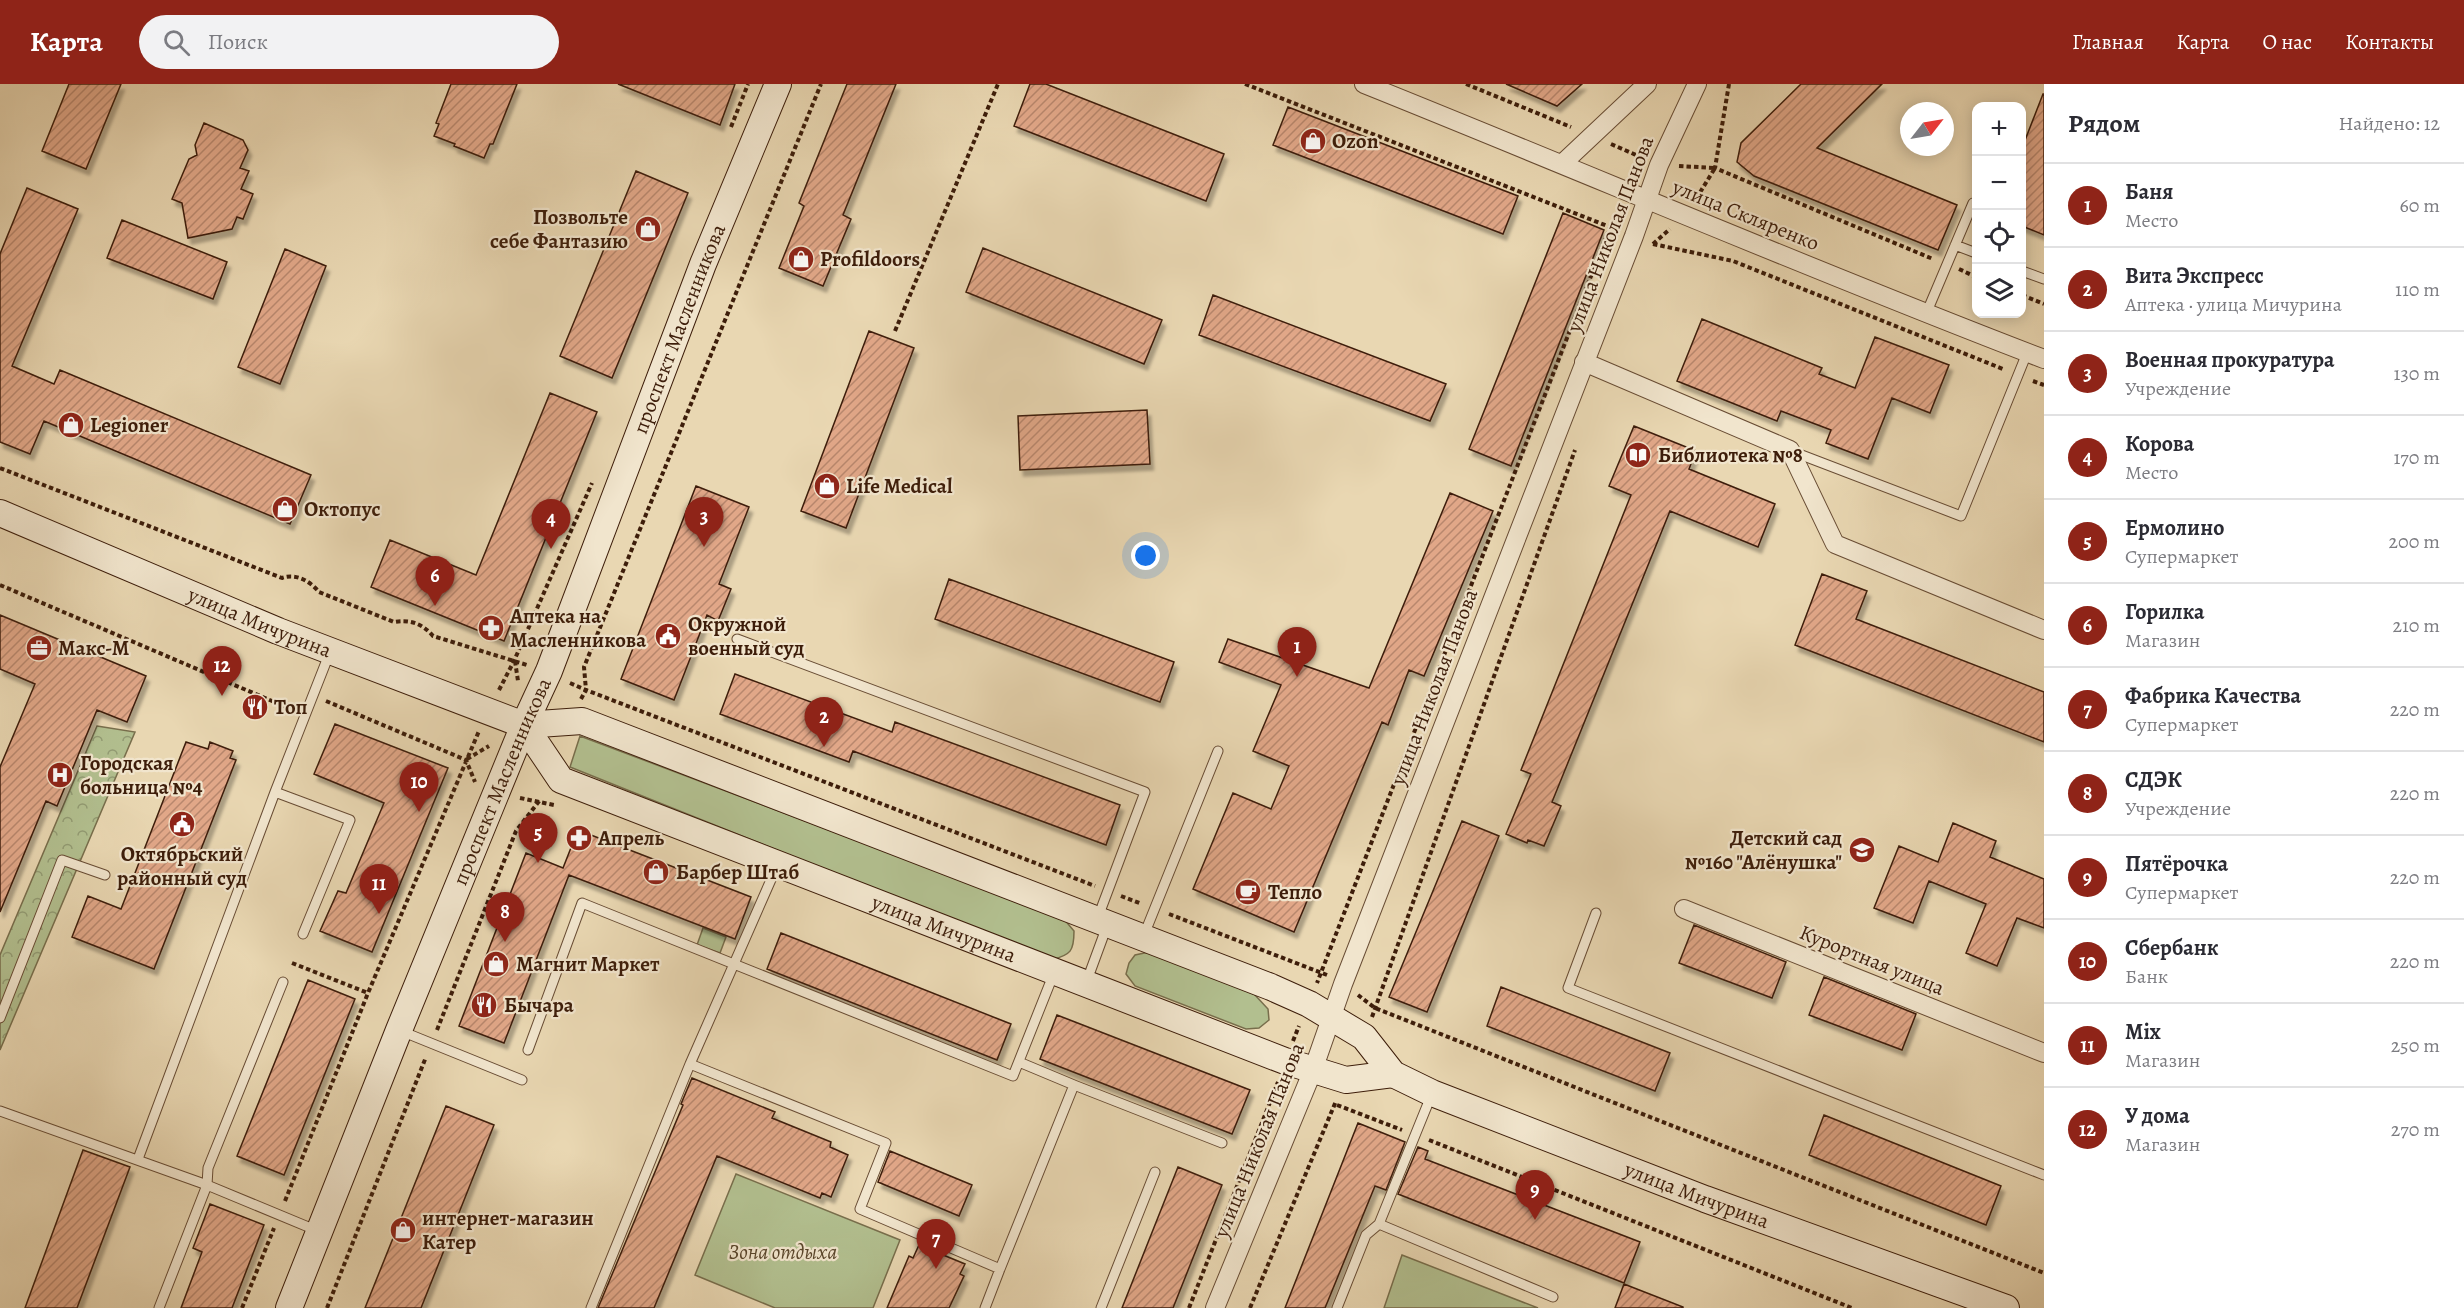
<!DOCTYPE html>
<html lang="ru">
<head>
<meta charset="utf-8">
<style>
	:root { --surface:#fff; --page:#f2f2f3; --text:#2b2b33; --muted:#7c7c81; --line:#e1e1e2; --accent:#8f2418 }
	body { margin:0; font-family:Alegreya,serif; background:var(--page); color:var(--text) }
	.controls { position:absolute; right:18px; top:18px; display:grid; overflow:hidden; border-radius:12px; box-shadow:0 3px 15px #0003 }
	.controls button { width:54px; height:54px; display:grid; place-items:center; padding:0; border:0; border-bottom:2px solid var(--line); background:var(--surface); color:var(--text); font:30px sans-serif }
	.compass { position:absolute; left:1900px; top:18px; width:54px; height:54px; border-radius:50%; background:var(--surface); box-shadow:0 3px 15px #0003; rotate:59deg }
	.you { position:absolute; left:1146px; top:472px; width:21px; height:21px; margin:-15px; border:4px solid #fff; border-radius:50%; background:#1a73e8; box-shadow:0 0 0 9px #1a73e833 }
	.badge { display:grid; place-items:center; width:39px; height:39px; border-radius:50%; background:var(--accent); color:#fff; font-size:20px; font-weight:700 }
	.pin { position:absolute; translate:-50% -50px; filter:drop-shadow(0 2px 3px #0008) }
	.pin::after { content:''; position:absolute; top:32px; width:21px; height:18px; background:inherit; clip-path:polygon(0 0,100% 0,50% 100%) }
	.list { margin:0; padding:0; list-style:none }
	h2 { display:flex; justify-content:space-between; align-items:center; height:78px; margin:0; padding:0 24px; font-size:26px }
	h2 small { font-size:20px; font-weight:400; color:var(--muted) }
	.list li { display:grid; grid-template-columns:39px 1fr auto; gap:18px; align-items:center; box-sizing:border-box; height:84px; padding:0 24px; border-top:2px solid var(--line) }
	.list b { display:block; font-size:22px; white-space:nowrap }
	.list p { margin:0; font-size:20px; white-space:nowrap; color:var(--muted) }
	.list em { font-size:20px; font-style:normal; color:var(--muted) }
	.icon { flex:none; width:33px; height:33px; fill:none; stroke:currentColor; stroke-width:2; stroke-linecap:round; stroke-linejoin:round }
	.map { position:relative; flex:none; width:2044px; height:1224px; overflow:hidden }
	header { display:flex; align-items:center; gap:36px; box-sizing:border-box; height:84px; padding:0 30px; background:var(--accent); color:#fff }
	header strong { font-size:28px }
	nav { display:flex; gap:33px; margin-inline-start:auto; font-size:21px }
	.search { width:420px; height:54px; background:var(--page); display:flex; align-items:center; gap:15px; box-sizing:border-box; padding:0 21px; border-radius:33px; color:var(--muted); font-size:22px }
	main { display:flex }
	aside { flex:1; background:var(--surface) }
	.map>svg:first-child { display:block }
	.green { fill:#b2bf8f; stroke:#786e4c; stroke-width:1.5 }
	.forest { fill:url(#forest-crowns); stroke:#786e4c; stroke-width:1.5 }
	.building { fill:url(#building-hatch); stroke:#3d1d0a; stroke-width:1.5; filter:url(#shadow) }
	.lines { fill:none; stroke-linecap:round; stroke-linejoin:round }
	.service-casing { stroke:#684c34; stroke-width:11 }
	.minor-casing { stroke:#684c34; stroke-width:20 }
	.secondary-casing { stroke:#3d1d0a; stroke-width:28 }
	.path { stroke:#3d1d0a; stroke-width:4; stroke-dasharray:4.5 3; stroke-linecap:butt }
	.service { stroke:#f1e5cd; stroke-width:9 }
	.minor { stroke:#f1e5cd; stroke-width:18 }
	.secondary { stroke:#f1e5cd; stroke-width:26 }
	.labels { text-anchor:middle; stroke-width:4.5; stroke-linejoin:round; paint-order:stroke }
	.poi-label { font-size:21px; font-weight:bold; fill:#3d1d0a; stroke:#f1e5cd; text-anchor:start }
	.street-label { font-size:21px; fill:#3d1d0a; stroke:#f1e5cd }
	.park-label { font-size:21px; font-style:italic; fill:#5a462b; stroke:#f1e5cd }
</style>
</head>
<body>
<header>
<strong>Карта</strong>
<div class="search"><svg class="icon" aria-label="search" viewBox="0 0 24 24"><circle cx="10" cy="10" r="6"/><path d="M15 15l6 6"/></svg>Поиск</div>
<nav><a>Главная</a><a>Карта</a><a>О нас</a><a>Контакты</a></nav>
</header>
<main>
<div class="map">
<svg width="2044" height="1224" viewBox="0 0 2044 1224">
	<defs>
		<pattern id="forest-crowns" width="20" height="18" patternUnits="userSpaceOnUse" patternTransform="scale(1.5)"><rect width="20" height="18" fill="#b2bf8f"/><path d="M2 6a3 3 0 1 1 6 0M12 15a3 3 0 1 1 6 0" fill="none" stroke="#929b73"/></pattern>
		<pattern id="building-hatch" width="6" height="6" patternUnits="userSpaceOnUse" patternTransform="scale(1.5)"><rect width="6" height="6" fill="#e1a788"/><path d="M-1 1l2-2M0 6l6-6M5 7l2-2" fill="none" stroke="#b8876d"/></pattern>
		<filter id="shadow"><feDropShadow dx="3.5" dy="6" stdDeviation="1.5" flood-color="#0004"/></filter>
	</defs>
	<rect width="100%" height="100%" fill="#e9d7b2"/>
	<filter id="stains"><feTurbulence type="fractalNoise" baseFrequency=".00333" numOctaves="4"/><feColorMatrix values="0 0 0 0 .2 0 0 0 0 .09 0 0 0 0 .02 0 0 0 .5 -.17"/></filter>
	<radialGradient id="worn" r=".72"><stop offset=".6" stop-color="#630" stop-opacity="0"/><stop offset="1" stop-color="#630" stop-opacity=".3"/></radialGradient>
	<path class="green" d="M580,652L1063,834L1074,847C1074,867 1071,871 1051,876L570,683Z
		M703,844L726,853L720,869L697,861Z
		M1149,868L1254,910L1268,925L1269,936L1259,944L1246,945L1135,902L1126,890L1129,879L1135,871Z
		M736,1090L900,1156L873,1224H775L695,1191Z
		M1402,1171L1538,1224H1384Z"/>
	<path class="forest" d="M97,642L135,648L0,966V871Z"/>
	<path class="building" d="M69,0H121L86,85L42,67Z
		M451,0H517L493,60H490L484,74L454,62L455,60L434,52L439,40L436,39Z
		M618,0H735L720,41Z
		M847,0H896L843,131L851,135L823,202L779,184L804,122L799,119Z
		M1030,0H1046L1224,70L1206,117L1014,42Z
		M1506,0H1582L1557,22Z
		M1801,0H1882L1817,64L1957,121L1938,166L1754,92L1737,78L1741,59Z
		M2043,10H2044V151L2022,142V64Z
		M1288,23L1518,112L1503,150L1273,61Z
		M204,39L243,56L248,66L240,84L249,87L241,105L253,110L243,135L237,133L232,145L188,154L182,119L172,115L189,75L197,71L195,61Z
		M636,87L688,109L612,294L560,272Z
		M27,104L78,125L12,282L54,300L60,286L311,391L290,440L44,337L30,370L0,358V170Z
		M1563,129L1604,146L1511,382L1469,365Z
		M122,136L227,178L213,215L107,174Z
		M983,164L1162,236L1144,280L966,208Z
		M285,165L326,182L280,300L238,283Z
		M1213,211L1446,300L1430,337L1199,251Z
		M1702,235L1822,284L1819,290L1855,304L1875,253L1949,281L1930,329L1892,314L1868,375L1826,359L1831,346L1781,327L1777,337L1677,297Z
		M869,247L914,264L846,444L801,427Z
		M550,309L597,328L504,557L371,503L390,456L476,491Z
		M1147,326L1150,380L1020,386L1018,332Z
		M1634,342L1696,367L1689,385L1775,420L1758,463L1670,427L1552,718L1561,722L1544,762L1528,756L1527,759L1506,750L1531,690L1521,686L1631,411L1609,402Z
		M696,402L749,423L719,500L731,505L718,537L707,531L674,616L621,595Z
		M1450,409L1493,427L1424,592L1409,586L1388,641L1382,638L1294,848L1193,805L1233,709L1271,725L1289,682L1253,667L1281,601L1219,578L1228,555L1369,604Z
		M1822,490L1867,507L1856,535L2044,608V658L1795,561Z
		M949,495L1174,578L1160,618L935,535Z
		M0,531L146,592L127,638L97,626L57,722L46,717L0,828V683L35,600L0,585Z
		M735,590L892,648L895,638L1120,721L1106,761L853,667L849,678L720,630Z
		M335,640L448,684L372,868L320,847L338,807L346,809L384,719L314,690Z
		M186,658L208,665L210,658L233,667L230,674L236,676L154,885L72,853L88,812L121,825Z
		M1462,737L1499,752L1427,928L1389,913Z
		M1953,739L1996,757L1990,773L2044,795V844L2017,834L1997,882L1966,869L1986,820L1929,797L1913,839L1874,824L1899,762L1938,778Z
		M578,746L751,813L735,855L569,791L504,959L459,942L526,769L563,784Z
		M1694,841L1786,878L1772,914L1679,879Z
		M781,849L1011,940L997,976L767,885Z
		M1824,893L1916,930L1902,966L1809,931Z
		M308,896L355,915L284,1091L237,1072Z
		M1501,903L1670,969L1655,1007L1487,942Z
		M1057,931L1250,1006L1232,1050L1040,975Z
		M692,994L775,1028L772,1034L831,1058L830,1063L848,1071L831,1113L822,1109L820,1114L717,1072L654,1224H598L683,1021L681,1020Z
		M446,1022L494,1041L421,1224H365Z
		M1824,1031L2001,1102L1986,1141L1809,1071Z
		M1358,1039L1405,1058L1386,1106L1375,1102L1325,1224H1285Z
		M1418,1063L1428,1067L1425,1075L1640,1158L1624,1199L1398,1110Z
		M83,1066L130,1083L77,1224H25Z
		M890,1067L972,1101L959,1132L878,1098Z
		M1178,1083L1222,1101L1173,1224H1122Z
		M210,1120L264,1141L232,1224H181L202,1168L193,1164Z
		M919,1161L965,1180L960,1190L964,1192L949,1224H887L909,1172L913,1174Z
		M1624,1200L1683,1223V1224H1615Z"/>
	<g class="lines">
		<defs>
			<path id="service" d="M1955,161L1976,169
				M2022,187L2044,195
				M1926,230L1973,119
				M1791,367L1961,432L2027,269
				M737,555L1145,708L1098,833
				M275,708L350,736L303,850
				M1596,829L1568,904L2044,1091
				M1144,851L1218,667
				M1086,899L1107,842
				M0,934L62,776L105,791
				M401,947L522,996
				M528,966L582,819L1013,992L1054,889
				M690,980L886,1059L860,1125L1000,1185L985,1224
				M1074,1001L1222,1059
				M0,1027L207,1101L318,1147
				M138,1075L275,708L330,568
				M1379,1140L1553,1213
				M1000,1185L1074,1001L1019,978
				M159,1224L207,1101L208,1084L283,898
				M591,1224L690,980L777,782
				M1101,1224L1155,1088
				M1337,1224L1366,1151L1379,1140L1431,1012"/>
			<path id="minor" d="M1364,0C1591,91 1816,188 2044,275
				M1563,79L1647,0
				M1584,278L1790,366L1835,460L2044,546
				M1684,825L2044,969
				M1215,1224L1313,986L1343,900L1634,152L1659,81L1697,0"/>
			<g id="secondary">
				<path id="s1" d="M0,429L278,547L524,641L582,637L1271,903L1309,920L1364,953L1393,990L1432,1009L1705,1115L2006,1224"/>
				<path id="s2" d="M524,641L561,696L1285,977L1346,996L1393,990"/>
				<path id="s3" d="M289,1224L399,946L524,641L549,587L703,180L778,0"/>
			</g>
		</defs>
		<use href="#service" class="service-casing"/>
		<use href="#minor" class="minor-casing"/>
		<use href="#secondary" class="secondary-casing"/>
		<path class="path" d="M1245,0L1610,143L1317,899
			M1466,0L1571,43
			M1729,0L1715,84L1933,175
			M731,43L748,0
			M1611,60L1643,74
			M1679,82L1715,84L1696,115
			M1653,160L1670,145
			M1653,160L1733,177L2003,285
			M1959,185L1976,193
			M2022,211L2044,220
			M895,247L998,0
			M2033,297L2044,301
			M0,384L282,494C296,489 310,497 319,508L394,538C410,535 423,540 433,552L527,581
			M0,501L286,623L292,621
			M515,577L518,597
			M570,599L586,606L1095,802
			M499,606L514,577L592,399
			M581,615L586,606L584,583L821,0
			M326,617L466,676L475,698
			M467,675L489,662
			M520,714L554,721
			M1121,812L1142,820
			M1169,830L1327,891
			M292,879L368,909
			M1358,911L1375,924L2044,1189
			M1372,933L1575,366
			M437,946L516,747L540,716
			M1293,957L1299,942
			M1337,1021L1402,1046
			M1429,1056L1852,1224
			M285,1117L368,909L479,647
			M242,1224L274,1144
			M327,1224L426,973
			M1189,1224L1278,998
			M1250,1224L1336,1017"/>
		<use href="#service" class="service"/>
		<use href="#minor" class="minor"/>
		<use href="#secondary" class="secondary"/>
	</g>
	<defs>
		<symbol id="shop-disc" viewBox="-11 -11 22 22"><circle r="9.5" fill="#8f2418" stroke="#f1e5cd"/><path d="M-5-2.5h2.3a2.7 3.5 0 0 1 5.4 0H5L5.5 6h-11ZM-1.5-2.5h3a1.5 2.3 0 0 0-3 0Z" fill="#fff"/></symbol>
		<symbol id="library-disc" viewBox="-11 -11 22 22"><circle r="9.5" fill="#8f2418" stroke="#f1e5cd"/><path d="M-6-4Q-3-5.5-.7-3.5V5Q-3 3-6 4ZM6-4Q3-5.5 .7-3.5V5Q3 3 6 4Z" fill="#fff"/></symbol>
		<symbol id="pharmacy-disc" viewBox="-11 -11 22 22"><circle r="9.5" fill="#8f2418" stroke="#f1e5cd"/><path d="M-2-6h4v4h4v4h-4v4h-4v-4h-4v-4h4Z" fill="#fff"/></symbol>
		<symbol id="civic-disc" viewBox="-11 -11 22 22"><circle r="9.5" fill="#8f2418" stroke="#f1e5cd"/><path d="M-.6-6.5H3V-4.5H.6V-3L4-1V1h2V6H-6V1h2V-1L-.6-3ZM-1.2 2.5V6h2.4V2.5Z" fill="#fff"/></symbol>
		<symbol id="office-disc" viewBox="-11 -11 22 22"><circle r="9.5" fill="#8f2418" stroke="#f1e5cd"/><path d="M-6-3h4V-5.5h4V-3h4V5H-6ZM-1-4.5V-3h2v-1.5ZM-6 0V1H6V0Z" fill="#fff"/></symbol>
		<symbol id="restaurant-disc" viewBox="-11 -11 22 22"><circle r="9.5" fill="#8f2418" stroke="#f1e5cd"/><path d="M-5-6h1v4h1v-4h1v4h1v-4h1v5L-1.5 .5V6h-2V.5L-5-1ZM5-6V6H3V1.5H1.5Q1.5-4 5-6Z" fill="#fff"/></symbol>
		<symbol id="hospital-disc" viewBox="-11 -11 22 22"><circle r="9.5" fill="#8f2418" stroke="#f1e5cd"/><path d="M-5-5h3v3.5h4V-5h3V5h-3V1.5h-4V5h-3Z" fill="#fff"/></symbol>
		<symbol id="school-disc" viewBox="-11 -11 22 22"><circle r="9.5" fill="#8f2418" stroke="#f1e5cd"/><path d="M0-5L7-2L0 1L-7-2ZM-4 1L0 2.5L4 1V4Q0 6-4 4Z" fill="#fff"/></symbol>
		<symbol id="cafe-disc" viewBox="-11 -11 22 22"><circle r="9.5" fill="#8f2418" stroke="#f1e5cd"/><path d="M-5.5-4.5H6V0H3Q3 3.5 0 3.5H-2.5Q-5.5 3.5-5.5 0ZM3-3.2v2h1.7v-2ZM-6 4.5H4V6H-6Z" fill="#fff"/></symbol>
	</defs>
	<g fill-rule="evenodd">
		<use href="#shop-disc" x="1298" y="42" width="30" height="30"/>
		<use href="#shop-disc" x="633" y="130" width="30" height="30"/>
		<use href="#shop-disc" x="786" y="160" width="30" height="30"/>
		<use href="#shop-disc" x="56" y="326" width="30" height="30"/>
		<use href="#library-disc" x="1623" y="356" width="30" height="30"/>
		<use href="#shop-disc" x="812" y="387" width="30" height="30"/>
		<use href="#shop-disc" x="270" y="410" width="30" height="30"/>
		<use href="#pharmacy-disc" x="476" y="529" width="30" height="30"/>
		<use href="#civic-disc" x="653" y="537" width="30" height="30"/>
		<use href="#office-disc" x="24" y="549" width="30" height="30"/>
		<use href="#restaurant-disc" x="240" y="608" width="30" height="30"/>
		<use href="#hospital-disc" x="45" y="676" width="30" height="30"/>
		<use href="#civic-disc" x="167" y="725" width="30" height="30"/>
		<use href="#pharmacy-disc" x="564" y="739" width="30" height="30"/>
		<use href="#school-disc" x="1847" y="751" width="30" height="30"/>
		<use href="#shop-disc" x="641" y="773" width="30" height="30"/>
		<use href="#cafe-disc" x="1233" y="793" width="30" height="30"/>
		<use href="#shop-disc" x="481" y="865" width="30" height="30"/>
		<use href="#restaurant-disc" x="469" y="906" width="30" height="30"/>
		<use href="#shop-disc" x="388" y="1131" width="30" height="30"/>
	</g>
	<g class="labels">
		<g class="poi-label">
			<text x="1332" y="64">Ozon</text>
			<text x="628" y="140" text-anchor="end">Позвольте<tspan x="628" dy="24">себе Фантазию</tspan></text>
			<text x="820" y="182">Profildoors</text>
			<text x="90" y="348">Legioner</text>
			<text x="1658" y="378">Библиотека №8</text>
			<text x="846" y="409">Life Medical</text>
			<text x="304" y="432">Октопус</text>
			<text x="510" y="539">Аптека на<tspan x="510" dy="24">Масленникова</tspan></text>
			<text x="688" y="547">Окружной<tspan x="688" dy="24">военный суд</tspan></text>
			<text x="58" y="571">Макс-М</text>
			<text x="274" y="630">Топ</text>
			<text x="80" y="686">Городская<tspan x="80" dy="24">больница №4</tspan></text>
			<text x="598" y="761">Апрель</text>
			<text x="1842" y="761" text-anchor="end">Детский сад<tspan x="1842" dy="24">№160 "Алёнушка"</tspan></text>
			<text x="182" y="777" text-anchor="middle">Октябрьский<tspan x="182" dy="24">районный суд</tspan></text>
			<text x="676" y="795">Барбер Штаб</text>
			<text x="1268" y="815">Тепло</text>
			<text x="516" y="887">Магнит Маркет</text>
			<text x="504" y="928">Бычара</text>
			<text x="422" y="1141">интернет-магазин<tspan x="422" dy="24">Катер</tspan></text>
		</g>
		<g class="street-label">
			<text transform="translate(1746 131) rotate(22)" y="7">улица Скляренко</text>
			<text transform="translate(1610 150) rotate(-69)" y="7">улица Николая Панова</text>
			<text dy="7" stroke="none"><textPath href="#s3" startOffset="1054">проспект Масленникова</textPath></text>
			<text dy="7" stroke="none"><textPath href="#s1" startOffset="282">улица Мичурина</textPath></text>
			<text transform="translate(1434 603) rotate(-69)" y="7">улица Николая Панова</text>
			<text dy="7" stroke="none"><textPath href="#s3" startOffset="568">проспект Масленникова</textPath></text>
			<text dy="7" stroke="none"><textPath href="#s2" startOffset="477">улица Мичурина</textPath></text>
			<text transform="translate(1872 876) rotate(22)" y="7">Курортная улица</text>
			<text transform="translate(1259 1056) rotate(-68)" y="7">улица Николая Панова</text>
			<text dy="7" stroke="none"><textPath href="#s1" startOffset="1842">улица Мичурина</textPath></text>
		</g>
		<g class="park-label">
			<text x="783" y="1175">Зона отдыха</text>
		</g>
	</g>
	<rect width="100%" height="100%" filter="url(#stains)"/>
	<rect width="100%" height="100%" fill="url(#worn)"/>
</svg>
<div class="controls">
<button>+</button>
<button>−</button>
<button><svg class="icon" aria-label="locate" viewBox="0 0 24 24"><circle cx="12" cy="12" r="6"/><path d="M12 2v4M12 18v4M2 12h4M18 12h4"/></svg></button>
<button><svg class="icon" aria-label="layers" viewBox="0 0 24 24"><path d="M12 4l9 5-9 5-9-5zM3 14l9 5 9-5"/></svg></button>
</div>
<svg class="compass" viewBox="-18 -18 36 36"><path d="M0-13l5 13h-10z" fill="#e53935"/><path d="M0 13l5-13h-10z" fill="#7c7c81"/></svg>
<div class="you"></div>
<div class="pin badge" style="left:1297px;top:593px">1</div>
<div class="pin badge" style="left:824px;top:663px">2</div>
<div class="pin badge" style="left:704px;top:463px">3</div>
<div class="pin badge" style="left:551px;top:465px">4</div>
<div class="pin badge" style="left:538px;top:779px">5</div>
<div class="pin badge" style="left:435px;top:522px">6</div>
<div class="pin badge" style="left:936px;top:1185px">7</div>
<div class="pin badge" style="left:505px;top:858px">8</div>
<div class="pin badge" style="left:1535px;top:1136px">9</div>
<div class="pin badge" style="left:419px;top:728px">10</div>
<div class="pin badge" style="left:379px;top:830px">11</div>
<div class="pin badge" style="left:222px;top:612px">12</div>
</div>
<aside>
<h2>Рядом<small>Найдено: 12</small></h2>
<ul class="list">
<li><span class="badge">1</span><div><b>Баня</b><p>Место</p></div><em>60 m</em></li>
<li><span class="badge">2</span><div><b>Вита Экспресс</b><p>Аптека · улица Мичурина</p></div><em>110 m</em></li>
<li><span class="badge">3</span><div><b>Военная прокуратура</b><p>Учреждение</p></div><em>130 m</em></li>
<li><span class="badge">4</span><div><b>Корова</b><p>Место</p></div><em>170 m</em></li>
<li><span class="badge">5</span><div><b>Ермолино</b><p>Супермаркет</p></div><em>200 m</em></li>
<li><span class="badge">6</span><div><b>Горилка</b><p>Магазин</p></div><em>210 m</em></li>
<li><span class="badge">7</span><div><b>Фабрика Качества</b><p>Супермаркет</p></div><em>220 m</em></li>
<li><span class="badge">8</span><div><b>СДЭК</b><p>Учреждение</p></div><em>220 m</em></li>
<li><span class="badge">9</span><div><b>Пятёрочка</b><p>Супермаркет</p></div><em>220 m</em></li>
<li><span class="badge">10</span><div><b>Сбербанк</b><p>Банк</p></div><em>220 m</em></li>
<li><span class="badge">11</span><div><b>Mix</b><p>Магазин</p></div><em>250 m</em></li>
<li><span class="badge">12</span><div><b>У дома</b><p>Магазин</p></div><em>270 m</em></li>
</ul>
</aside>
</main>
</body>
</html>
